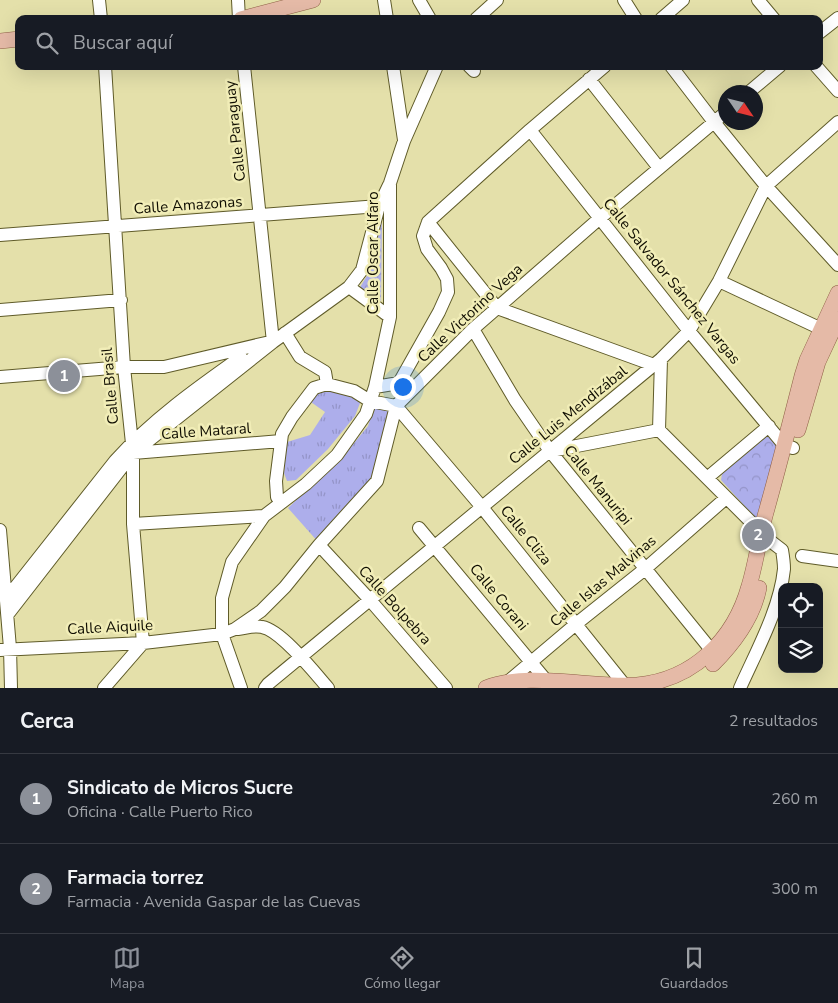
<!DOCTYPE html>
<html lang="es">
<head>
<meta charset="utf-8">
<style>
	:root { --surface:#171b24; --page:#242831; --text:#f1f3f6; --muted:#9ea1a6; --line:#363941; --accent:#8c9099 }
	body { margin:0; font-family:"Nunito Sans",sans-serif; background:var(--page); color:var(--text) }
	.controls { position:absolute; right:15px; bottom:15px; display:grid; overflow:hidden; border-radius:10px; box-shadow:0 5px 20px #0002 }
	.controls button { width:45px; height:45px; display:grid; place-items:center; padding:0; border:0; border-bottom:1px solid var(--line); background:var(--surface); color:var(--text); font:25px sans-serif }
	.compass { position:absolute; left:718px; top:85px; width:45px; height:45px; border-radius:50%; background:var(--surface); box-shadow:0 5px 20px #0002; rotate:125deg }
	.you { position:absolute; left:402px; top:386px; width:18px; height:18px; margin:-12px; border:4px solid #fff; border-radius:50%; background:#1a73e8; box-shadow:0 0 0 8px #1a73e833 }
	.badge { display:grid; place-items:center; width:32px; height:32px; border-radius:50%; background:var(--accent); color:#fff; font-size:16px; font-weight:700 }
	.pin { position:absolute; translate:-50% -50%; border:2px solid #fff; box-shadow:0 1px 5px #0006 }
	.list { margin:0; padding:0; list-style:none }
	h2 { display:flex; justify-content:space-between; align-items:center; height:65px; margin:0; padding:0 20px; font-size:21px }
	h2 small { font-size:16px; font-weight:400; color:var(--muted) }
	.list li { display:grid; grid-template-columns:32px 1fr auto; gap:15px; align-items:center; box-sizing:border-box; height:90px; padding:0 20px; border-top:1px solid var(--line) }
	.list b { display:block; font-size:19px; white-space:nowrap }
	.list p { margin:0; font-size:16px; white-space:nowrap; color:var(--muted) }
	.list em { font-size:16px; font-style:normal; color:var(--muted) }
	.icon { flex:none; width:28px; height:28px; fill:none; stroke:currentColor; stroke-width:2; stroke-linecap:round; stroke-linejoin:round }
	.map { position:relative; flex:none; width:838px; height:688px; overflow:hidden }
	.search { position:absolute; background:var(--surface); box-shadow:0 5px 20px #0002; left:15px; right:15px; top:15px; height:55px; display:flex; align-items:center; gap:12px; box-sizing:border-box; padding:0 18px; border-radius:10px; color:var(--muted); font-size:19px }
	.sheet { height:245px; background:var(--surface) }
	nav { display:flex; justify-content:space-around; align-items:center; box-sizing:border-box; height:70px; border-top:1px solid var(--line); background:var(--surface); font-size:14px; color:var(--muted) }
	nav a { display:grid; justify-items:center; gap:2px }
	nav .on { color:var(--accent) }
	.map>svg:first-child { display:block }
	.grass { fill:url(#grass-tufts) }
	.park { fill:url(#park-crowns) }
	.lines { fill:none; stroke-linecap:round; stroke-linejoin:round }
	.minor-casing { stroke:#5f5b29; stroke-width:14 }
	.major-casing { stroke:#8f6047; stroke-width:16 }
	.minor { stroke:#fff; stroke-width:12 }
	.major { stroke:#e5baa7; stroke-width:15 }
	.labels { text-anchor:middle; stroke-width:5; stroke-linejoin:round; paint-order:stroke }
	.street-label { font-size:15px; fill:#0f0d00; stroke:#f1edb7 }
</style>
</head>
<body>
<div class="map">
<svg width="838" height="688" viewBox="0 0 838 688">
	<defs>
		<pattern id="grass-tufts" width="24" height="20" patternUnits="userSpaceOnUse" patternTransform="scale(1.25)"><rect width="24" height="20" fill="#adaeeb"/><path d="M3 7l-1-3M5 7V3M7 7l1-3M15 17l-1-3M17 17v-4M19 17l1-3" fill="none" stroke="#9494c8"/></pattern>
		<pattern id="park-crowns" width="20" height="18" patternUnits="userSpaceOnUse" patternTransform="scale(1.25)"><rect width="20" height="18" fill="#adaeeb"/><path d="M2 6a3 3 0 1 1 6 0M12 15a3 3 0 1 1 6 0" fill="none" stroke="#9494c8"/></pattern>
	</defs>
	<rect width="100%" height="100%" fill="#e4e0aa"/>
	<path class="grass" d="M329,390L362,398L355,416L328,449L296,480L287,481L284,473L287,442L310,435L325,412L308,400L317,392Z
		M391,402L383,465L319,543L288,508L350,448L368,426L374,407Z"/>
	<path class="park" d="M382,214L381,300L379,304L359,289L371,269Z
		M767,434L778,445L758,521L721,480L722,474Z"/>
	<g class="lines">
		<defs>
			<path id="minor" d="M99,0L101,19
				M238,0L239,19
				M384,0L387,19
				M419,0L430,19
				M624,0L636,19
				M758,0L774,19
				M476,19L497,0
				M661,19L683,0
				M819,33L838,18
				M244,66L273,342
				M393,66L404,140
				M469,66L474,71
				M671,66L714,122L766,186L838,265
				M816,66L838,91
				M589,79L659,168
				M749,92L780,66
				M530,130L689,331L784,445L793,448
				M428,222L497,308L654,365
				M0,235L379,206
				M719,281L830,333
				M349,287L390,317
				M0,310L121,300
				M473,329L515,400L550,451L712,651
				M285,333L300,357L325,372L327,384
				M0,377L124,367H164L270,342
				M375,387L399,383L439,312L448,292L447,279L441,268L427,249L423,236L428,222L530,130L605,66
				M396,406L481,506L627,688
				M659,430L769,540L782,550C783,556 784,563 784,569C780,609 756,652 740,688
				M659,430L661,359
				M551,451L659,430
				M133,453L281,441
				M707,478L769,426
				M281,503L277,497L276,481L282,434L292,417L314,388L327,384L354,391L370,401L396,406
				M133,524L264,516
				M419,528L550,685
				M0,530L10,648L11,688
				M319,545L370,600L446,688
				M802,556L838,561
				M6,599L115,461C152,420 197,388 241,357
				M8,614L133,453L273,342L349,287L362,270L379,206L389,185
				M238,629C246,628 254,625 262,627C281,630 315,673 328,688
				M0,650L143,643L222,634L235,629L261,611L285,587L319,545L377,481L396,406L473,329L600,218L726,112
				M504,685L576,624L645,569L726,498
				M104,688L143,643L133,524V453L124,367L105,66
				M241,688L222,634V598L232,562L264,516L306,484L337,455L366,414L375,387L390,317V183L404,141L437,66
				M265,688L268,684L661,359L689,331L719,281L766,186L838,122"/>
			<path id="major" d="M241,19L313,0
				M0,41L19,39
				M798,430L818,362L838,319
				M713,664C734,643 753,618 759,588
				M486,688C527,671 591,688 637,685C693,680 734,640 749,586C756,563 759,539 765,516C778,470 790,423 802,376L807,360L838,293"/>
		</defs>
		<use href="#minor" class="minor-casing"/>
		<use href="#major" class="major-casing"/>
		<use href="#minor" class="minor"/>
		<use href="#major" class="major"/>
	</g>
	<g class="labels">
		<g class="street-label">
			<text transform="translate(235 131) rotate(-96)" y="5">Calle Paraguay</text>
			<text transform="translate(188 205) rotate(-4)" y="5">Calle Amazonas</text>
			<text transform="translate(373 253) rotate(-90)" y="5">Calle Oscar Alfaro</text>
			<text transform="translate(672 281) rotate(51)" y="5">Calle Salvador Sánchez Vargas</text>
			<text transform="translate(470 313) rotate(-43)" y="5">Calle Victorino Vega</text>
			<text transform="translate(110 386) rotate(-95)" y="5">Calle Brasil</text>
			<text transform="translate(568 415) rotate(-39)" y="5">Calle Luis Mendizábal</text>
			<text transform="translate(206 431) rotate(-4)" y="5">Calle Mataral</text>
			<text transform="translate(598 485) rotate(51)" y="5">Calle Manuripi</text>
			<text transform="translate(526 535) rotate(51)" y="5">Calle Cliza</text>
			<text transform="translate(603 581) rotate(-40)" y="5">Calle Islas Malvinas</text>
			<text transform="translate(499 597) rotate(50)" y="5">Calle Corani</text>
			<text transform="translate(395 605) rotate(48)" y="5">Calle Bolpebra</text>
			<text transform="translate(110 627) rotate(-3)" y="5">Calle Aiquile</text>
		</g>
	</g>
</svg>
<div class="controls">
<button><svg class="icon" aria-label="locate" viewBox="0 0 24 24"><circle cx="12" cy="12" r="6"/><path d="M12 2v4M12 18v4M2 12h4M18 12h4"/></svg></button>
<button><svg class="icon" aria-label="layers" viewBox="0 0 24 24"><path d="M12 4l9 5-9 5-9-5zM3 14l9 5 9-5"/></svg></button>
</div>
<svg class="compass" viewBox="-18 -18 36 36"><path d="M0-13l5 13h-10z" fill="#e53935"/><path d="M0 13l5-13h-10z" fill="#9ea1a6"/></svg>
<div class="you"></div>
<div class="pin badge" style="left:64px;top:376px">1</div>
<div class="pin badge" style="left:758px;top:535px">2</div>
<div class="search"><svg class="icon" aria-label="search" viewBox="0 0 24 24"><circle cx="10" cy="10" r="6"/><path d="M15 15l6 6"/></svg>Buscar aquí</div>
</div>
<section class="sheet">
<h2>Cerca<small>2 resultados</small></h2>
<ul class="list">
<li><span class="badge">1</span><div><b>Sindicato de Micros Sucre</b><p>Oficina · Calle Puerto Rico</p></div><em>260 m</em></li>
<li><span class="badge">2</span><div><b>Farmacia torrez</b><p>Farmacia · Avenida Gaspar de las Cuevas</p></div><em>300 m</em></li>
</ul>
</section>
<nav>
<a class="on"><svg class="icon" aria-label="map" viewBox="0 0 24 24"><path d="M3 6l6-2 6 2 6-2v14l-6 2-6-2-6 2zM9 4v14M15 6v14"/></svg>Mapa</a>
<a><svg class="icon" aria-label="directions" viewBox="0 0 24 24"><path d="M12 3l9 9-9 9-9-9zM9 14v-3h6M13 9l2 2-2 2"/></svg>Cómo llegar</a>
<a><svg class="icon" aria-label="saved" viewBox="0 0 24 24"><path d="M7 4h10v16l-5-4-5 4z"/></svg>Guardados</a>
</nav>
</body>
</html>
